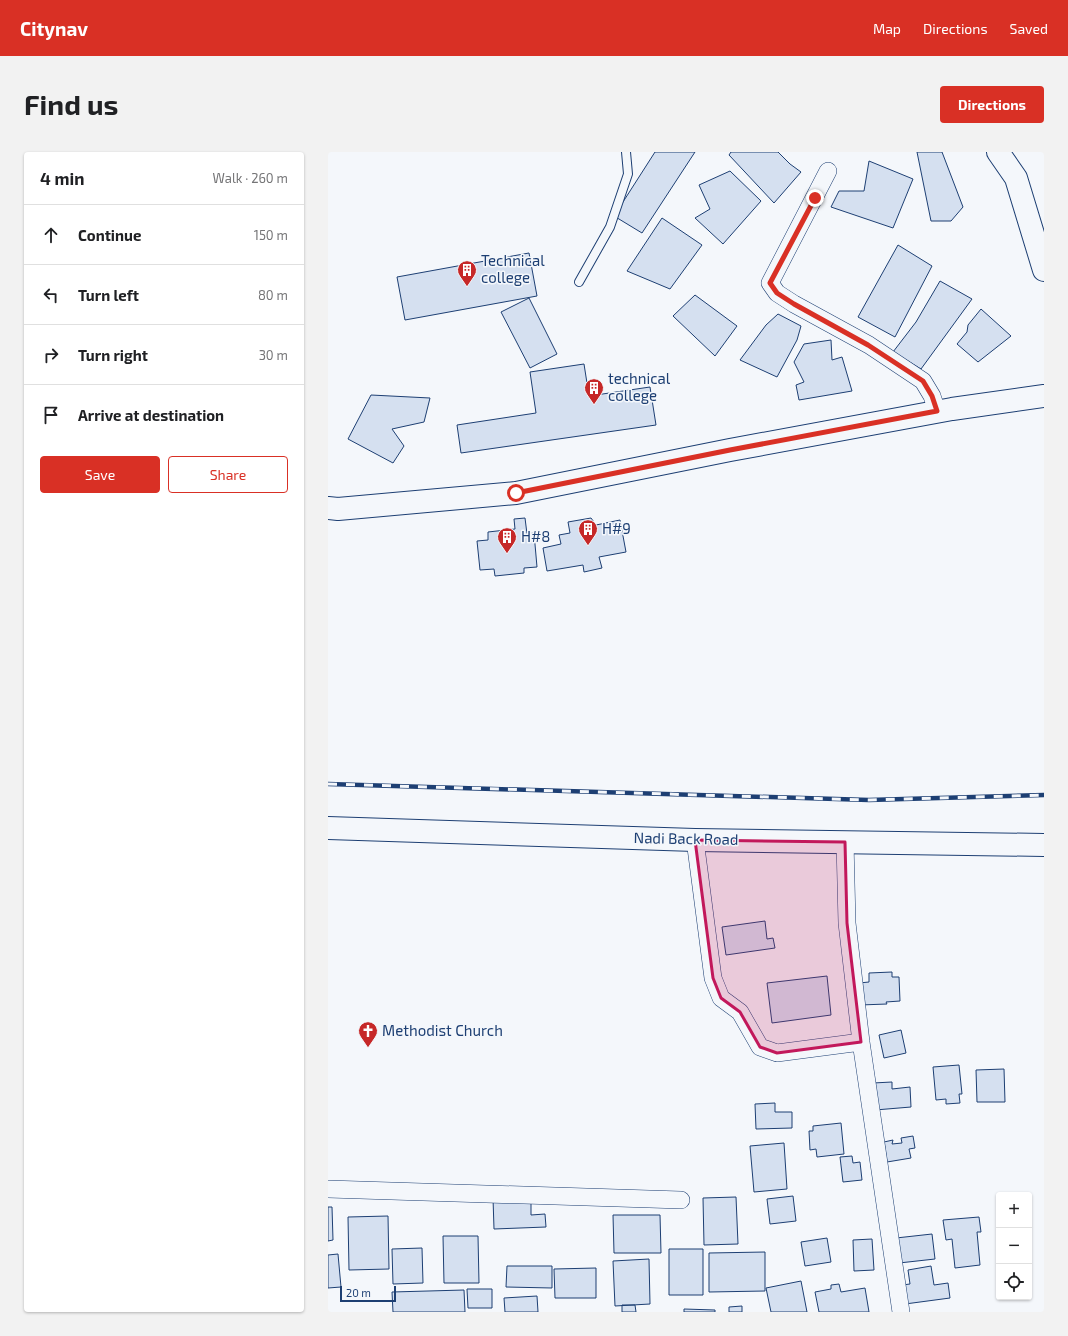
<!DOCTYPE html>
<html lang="en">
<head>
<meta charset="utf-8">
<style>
	:root { --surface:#fff; --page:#f2f2f2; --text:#202124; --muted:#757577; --line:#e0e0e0; --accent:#d93025 }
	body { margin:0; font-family:"Exo 2",sans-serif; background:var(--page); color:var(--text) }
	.controls { position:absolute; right:12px; bottom:12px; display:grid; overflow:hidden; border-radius:4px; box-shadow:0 1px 3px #0004 }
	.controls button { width:36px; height:36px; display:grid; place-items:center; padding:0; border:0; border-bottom:1px solid var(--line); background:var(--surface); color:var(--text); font:20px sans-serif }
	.scale { position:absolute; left:12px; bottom:10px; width:56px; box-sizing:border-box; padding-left:4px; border:2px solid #1d3f73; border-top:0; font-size:11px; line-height:14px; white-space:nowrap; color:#1d3f73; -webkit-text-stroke:3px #f4f7fb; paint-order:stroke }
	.stop { position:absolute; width:12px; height:12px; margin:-9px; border:3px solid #d93025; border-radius:50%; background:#fff }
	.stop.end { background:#d93025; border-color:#fff; box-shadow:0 1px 4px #0008 }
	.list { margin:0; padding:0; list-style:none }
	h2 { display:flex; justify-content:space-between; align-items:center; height:52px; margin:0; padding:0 16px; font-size:17px }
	h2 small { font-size:13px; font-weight:400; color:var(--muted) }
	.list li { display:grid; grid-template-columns:26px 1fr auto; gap:12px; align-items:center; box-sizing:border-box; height:60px; padding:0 16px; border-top:1px solid var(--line) }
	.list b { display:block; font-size:15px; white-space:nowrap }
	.list em { font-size:13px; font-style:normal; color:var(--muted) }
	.actions { display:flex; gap:8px; padding:12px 16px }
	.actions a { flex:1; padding:9px 0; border:1px solid var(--accent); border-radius:4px; text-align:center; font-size:14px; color:var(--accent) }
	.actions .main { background:var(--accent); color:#fff }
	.icon { flex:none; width:22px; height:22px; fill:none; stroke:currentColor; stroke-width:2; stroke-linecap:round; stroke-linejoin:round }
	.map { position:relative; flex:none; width:716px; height:1160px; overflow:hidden; border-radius:4px }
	header { display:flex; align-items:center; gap:24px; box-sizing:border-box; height:56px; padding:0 20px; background:var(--accent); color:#fff }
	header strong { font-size:19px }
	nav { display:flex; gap:22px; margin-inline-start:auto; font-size:14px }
	.intro { display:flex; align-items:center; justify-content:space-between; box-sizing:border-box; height:96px; padding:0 24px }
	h1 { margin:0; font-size:28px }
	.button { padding:10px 18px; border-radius:4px; background:var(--accent); color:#fff; font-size:14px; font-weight:700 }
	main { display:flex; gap:24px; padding:0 24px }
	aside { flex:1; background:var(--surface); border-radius:4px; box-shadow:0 1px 3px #0004 }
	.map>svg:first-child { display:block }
	.building { fill:#d5e0f0; stroke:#1d3f73 }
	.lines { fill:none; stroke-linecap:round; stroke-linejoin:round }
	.service-casing { stroke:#1d3f73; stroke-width:10 }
	.minor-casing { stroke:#1d3f73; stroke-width:18 }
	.secondary-casing { stroke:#1d3f73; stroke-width:24 }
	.trunk-casing { stroke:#1d3f73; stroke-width:24 }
	.service { stroke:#f4f7fb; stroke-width:8 }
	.minor { stroke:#f4f7fb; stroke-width:17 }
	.secondary { stroke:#f4f7fb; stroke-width:22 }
	.trunk { stroke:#f4f7fb; stroke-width:22 }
	.rail-casing { stroke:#1d3f73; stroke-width:4.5 }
	.rail { stroke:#f4f7fb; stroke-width:3; stroke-dasharray:9; stroke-linecap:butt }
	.route { stroke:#d93025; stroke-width:5 }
	.marked { fill:#c2185b; fill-opacity:0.2; stroke:#c2185b; stroke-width:3; stroke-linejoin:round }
	.labels { text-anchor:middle; stroke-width:3; stroke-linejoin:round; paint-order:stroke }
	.poi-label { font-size:15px; fill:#1d3f73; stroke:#f4f7fb; text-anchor:start }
	.street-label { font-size:15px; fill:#1d3f73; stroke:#f4f7fb }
</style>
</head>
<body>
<header>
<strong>Citynav</strong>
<nav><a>Map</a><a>Directions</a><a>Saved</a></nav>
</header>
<div class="intro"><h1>Find us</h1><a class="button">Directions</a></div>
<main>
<aside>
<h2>4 min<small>Walk · 260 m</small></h2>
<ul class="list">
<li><svg class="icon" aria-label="ahead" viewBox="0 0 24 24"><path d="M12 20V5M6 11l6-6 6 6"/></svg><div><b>Continue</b></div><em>150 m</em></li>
<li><svg class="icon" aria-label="left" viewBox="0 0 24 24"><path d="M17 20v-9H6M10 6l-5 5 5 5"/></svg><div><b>Turn left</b></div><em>80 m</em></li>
<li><svg class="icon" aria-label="right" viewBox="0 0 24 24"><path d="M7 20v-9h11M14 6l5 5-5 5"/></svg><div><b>Turn right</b></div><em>30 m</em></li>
<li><svg class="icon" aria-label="arrive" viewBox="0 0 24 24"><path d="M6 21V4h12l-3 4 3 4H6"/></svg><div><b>Arrive at destination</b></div></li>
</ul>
<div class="actions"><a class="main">Save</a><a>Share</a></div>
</aside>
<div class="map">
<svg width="716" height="1160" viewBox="0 0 716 1160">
	<rect width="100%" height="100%" fill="#f4f7fb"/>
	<path class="building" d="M327,0H367L314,81L286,64Z
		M403,0H450L462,12L473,20L446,51L401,3Z
		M589,0H614L635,55L623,69H603Z
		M541,9L585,27L565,76L503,55L511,39H536Z
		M402,19L433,49L395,92L367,66L382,57L371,33Z
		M334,66L374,93L342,137L299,119Z
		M570,93L604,114L567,185L530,165Z
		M201,101L209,144L77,168L69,125Z
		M612,129L644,147L593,217L565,200L588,170Z
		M367,143L409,174L387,204L345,164Z
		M201,146L229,202L202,216L173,160Z
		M653,157L683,184L650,210L629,192L639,180L640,173Z
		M450,162L473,174L469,188L449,225L412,208L438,173Z
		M503,188L504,208L514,205L524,239L471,248L468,233L476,230L466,210L476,192Z
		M256,212L261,244L322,235L328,273L133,301L129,273L208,261L202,220Z
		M43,243L102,246L96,270L64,277L76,294L65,311L20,287Z
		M197,366L199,382L206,381L209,415L196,416V421L167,424L166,417L152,418L149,389L160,388V380L187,377L186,367Z
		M263,366L268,373L292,368L298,400L271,405L274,416L256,420L255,413L219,419L215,396L233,392L231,383L242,381L240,370Z
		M437,769L439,787L445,786L447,796L398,803L394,775Z
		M564,820V825H571L572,849L558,850L559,852L532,853L531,831L541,830V821Z
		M499,824L503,863L444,871L439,831Z
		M573,878L578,901L556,906L551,883Z
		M631,913L634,942H631L632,951L618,952V947L608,948L605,915Z
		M676,917L677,950H649L648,918Z
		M564,930V937L582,935L583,955L547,958L545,931Z
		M447,951V960H464V976L428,977L427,952Z
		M513,971L516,1002L489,1005L488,997L482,998L481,979H485V974Z
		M585,984L587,996L581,997L583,1006L559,1010L556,990L565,988L564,992L574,991L573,986Z
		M456,991L459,1037L426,1040L422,994Z
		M524,1004L525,1011L532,1010L534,1028L515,1030L512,1005Z
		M465,1044L468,1069L442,1072L439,1047Z
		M203,1045V1063L217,1062L218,1075L166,1077L165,1046Z
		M408,1045L410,1092L376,1093L375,1046Z
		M0,1055H4L5,1088L0,1089Z
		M285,1063H332L333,1101H286Z
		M60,1064L61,1117L21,1118L20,1065Z
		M651,1065L653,1080H649L652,1113L627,1116L624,1087L618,1088L615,1068Z
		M604,1082L607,1107L571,1111L568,1086Z
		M115,1084H150L151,1131H116Z
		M499,1086L503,1110L477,1114L473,1090Z
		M544,1087L546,1118L526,1119L525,1088Z
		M94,1096L95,1131L65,1132L64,1097Z
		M341,1097H375V1143H341Z
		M437,1100V1139L381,1140V1101Z
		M10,1102L13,1135L0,1136V1103Z
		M321,1107L322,1152L287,1154L285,1109Z
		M179,1114H224V1136L178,1135Z
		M603,1114L606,1133L620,1131L622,1146L577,1152L574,1133L582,1132L580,1118Z
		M268,1116V1146H227L226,1117Z
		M473,1129L479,1160H443L438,1136Z
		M511,1132L513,1140L537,1136L541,1160H491L487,1140L503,1137V1133Z
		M139,1137H164V1156H140Z
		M136,1138L137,1160H65L64,1140Z
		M209,1144L210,1160H177L176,1146Z
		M294,1153H307L308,1160H294Z
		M414,1154V1160H401V1155Z
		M356,1157L387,1158V1160H356Z"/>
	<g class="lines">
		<defs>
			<path id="service" d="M251,130L282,75L300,22L298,0"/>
			<path id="minor" d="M500,19L442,131L449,141L466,152L541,193L595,229L604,244L609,259
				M367,688L385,826L393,846L412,860L432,895L449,901L533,890
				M517,690L519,771L533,890L573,1160
				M0,1037L353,1048"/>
			<path id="secondary" d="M670,0L688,26L716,118
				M0,356L10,357L188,341L402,298L624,257L716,244"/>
			<path id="trunk" d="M0,676L367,688L716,693"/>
		</defs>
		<use href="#service" class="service-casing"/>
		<use href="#minor" class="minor-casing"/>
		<use href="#secondary" class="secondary-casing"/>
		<use href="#trunk" class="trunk-casing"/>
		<use href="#service" class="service"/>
		<use href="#minor" class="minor"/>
		<use href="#secondary" class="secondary"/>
		<use href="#trunk" class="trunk"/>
		<defs>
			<path id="rail" d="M0,632L541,648L716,643"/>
		</defs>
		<use href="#rail" class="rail-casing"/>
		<use href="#rail" class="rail"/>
	</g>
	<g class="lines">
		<path class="route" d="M188,341L402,298L609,259L604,244L595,229L540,193L466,152L449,141L442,131L487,46"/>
	</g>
	<path class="marked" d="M367,688L517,690L519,771L533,890L449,901L432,895L412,860L393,846L385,826Z"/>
	<defs>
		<symbol id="building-pin" viewBox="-11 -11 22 30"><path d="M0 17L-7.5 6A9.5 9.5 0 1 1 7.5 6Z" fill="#c62828" stroke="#f4f7fb"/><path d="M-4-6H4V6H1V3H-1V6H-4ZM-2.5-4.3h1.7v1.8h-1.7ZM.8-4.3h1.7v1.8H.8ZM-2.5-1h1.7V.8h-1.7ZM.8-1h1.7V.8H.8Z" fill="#fff"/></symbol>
		<symbol id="church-pin" viewBox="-11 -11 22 30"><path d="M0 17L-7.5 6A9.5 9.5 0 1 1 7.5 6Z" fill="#c62828" stroke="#f4f7fb"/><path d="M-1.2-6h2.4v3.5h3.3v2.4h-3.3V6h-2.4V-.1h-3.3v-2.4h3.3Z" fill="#fff"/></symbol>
	</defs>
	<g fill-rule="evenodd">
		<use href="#building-pin" x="128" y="107" width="22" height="30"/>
		<use href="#building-pin" x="255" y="225" width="22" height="30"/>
		<use href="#building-pin" x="249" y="366" width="22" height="30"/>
		<use href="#building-pin" x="168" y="374" width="22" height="30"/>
		<use href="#church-pin" x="29" y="868" width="22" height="30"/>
	</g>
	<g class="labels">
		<g class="poi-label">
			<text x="153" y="114">Technical<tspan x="153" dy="17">college</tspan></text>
			<text x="280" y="232">technical<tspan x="280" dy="17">college</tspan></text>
			<text x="274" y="382">H#9</text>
			<text x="193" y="390">H#8</text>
			<text x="54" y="884">Methodist Church</text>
		</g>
		<g class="street-label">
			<text transform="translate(358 687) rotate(1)" y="5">Nadi Back Road</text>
		</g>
	</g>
</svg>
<div class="controls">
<button>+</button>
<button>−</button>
<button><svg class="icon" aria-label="locate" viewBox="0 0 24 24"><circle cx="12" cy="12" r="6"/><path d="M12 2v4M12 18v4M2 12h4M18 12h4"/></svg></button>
</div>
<div class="scale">20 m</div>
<div class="stop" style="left:188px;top:341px"></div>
<div class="stop end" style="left:487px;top:46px"></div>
</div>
</main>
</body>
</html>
